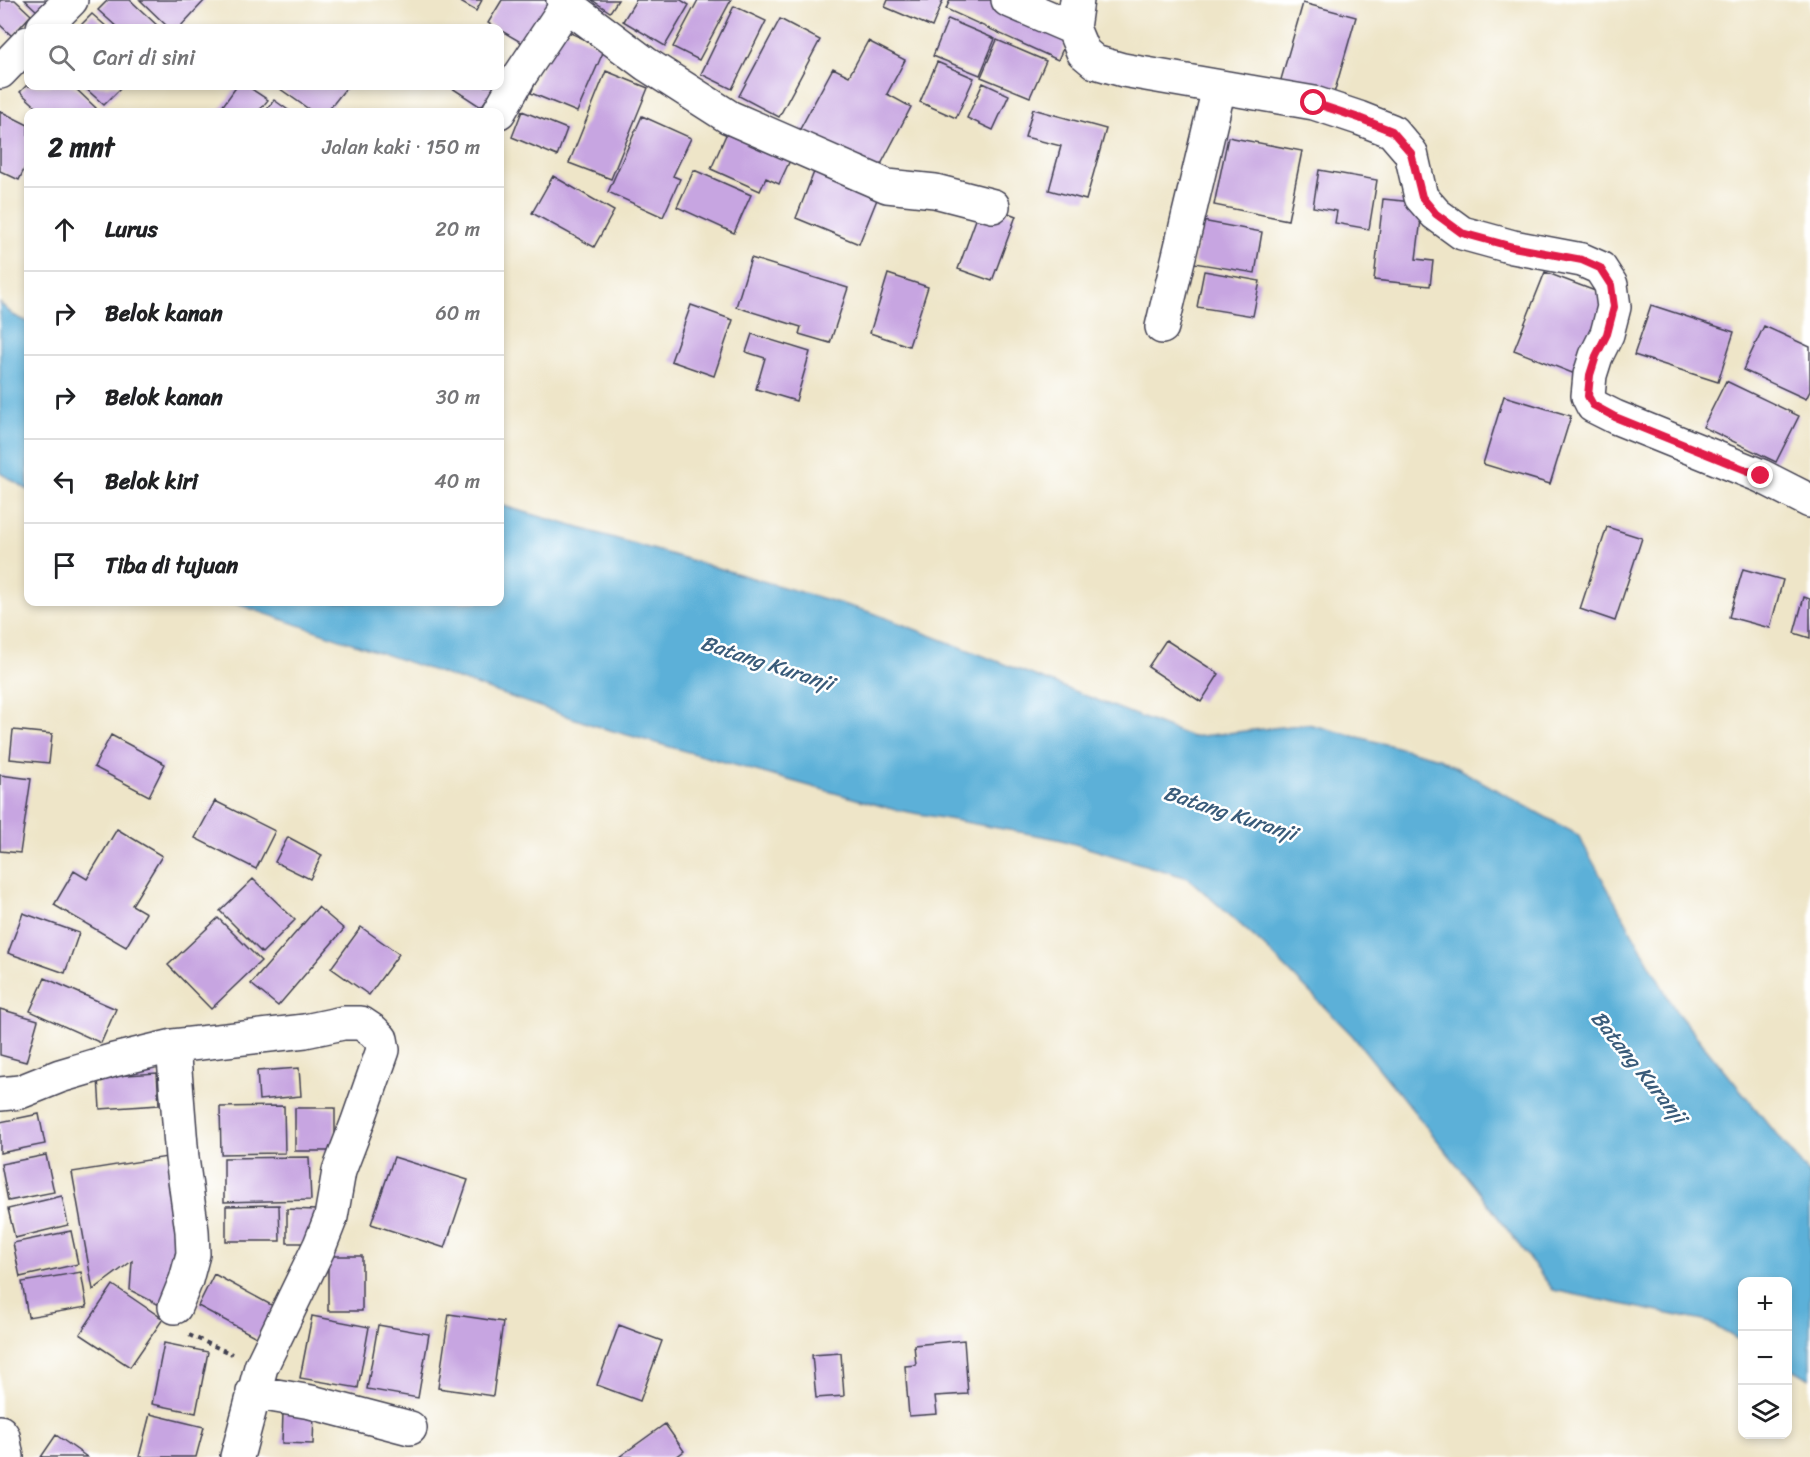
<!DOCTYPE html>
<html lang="id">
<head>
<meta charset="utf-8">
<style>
	:root { --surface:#fff; --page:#f2f2f2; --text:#202124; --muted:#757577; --line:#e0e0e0 }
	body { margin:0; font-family:Sriracha,sans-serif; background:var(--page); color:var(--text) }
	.controls { position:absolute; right:18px; bottom:18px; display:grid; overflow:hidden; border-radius:12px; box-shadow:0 3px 9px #0003 }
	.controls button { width:54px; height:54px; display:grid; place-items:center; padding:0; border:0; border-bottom:2px solid var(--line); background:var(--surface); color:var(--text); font:30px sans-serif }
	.stop { position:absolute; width:18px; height:18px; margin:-14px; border:4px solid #e11d48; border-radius:50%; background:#fff }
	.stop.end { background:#e11d48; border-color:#fff; box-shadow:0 2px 6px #0008 }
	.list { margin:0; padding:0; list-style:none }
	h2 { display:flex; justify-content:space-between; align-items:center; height:78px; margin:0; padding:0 24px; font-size:26px }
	h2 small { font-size:20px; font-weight:400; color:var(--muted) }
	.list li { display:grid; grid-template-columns:39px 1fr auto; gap:18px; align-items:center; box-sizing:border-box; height:84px; padding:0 24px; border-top:2px solid var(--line) }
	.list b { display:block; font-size:22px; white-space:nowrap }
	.list em { font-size:20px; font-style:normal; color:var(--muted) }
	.icon { flex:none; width:33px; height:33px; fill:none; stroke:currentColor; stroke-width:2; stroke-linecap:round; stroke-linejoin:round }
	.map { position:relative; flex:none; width:1810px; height:1457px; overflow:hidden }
	.search { position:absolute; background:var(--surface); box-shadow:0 3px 9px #0003; left:24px; top:24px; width:480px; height:66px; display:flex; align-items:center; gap:15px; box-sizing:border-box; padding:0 21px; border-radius:12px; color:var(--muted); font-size:22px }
	.panel { position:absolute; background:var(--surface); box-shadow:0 3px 9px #0003; left:24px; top:108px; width:480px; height:498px; border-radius:12px }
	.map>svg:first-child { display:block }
	.water { fill:#5cb0d8; stroke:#3f698a; stroke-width:1.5 }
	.building { fill:#c7a5e1 }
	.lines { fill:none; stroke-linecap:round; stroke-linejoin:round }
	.street-casing { stroke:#413f50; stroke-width:36 }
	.path { stroke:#413f50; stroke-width:4; stroke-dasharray:4.5 4.5; stroke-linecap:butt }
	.street { stroke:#fff; stroke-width:33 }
	.route { stroke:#e11d48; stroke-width:8 }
	.labels { text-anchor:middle; stroke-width:5; stroke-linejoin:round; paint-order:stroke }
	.water-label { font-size:21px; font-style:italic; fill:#395b7a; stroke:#fff }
</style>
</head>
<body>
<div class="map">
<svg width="1810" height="1457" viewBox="0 0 1810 1457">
	<rect width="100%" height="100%" fill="#fff"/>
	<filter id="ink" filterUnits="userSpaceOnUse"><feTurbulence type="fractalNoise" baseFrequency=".0167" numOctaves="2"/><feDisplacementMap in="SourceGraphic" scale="12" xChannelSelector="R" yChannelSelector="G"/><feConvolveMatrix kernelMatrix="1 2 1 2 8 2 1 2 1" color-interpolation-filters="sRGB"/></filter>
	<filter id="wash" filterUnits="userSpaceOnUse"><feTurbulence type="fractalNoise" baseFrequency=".008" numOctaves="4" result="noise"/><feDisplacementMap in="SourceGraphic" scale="24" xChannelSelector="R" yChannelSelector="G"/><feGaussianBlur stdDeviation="1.35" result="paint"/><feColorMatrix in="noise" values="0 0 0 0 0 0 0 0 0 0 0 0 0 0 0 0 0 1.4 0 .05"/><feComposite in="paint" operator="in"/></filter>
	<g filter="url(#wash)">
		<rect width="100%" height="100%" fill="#eee5c8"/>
		<path class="water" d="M0,303L13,315L28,322V490L0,473Z
			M500,505L873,613L1192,737L1308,724L1439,758L1578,835L1675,1010L1810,1175V1379L1788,1366V1282H1742V1342L1708,1322L1553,1290L1476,1188L1352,1035L1262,944L1188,878L1058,839L892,809L599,727L231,602H500Z"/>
		<g id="blocks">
			<path class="building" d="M0,0H15L31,15L12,36L0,25Z
				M25,0H47L37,11Z
				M108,0H130L160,28H118L98,10Z
				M140,0H205L179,28H169Z
				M457,0H482L476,11Z
				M502,0H550L524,44L488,23Z
				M592,0H618L610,12Z
				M636,0H681L689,5L665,46L623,21Z
				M698,0H731L699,60L673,47Z
				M888,0H943L932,27L885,7Z
				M950,0H1004L1071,30L1058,60L946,9Z
				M1303,3L1356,17L1333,97L1280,83Z
				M734,6L766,21L732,89L701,74Z
				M92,14L108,28H78Z
				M780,19L820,40L779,117L739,96Z
				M948,19L995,39L980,75L933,56Z
				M559,28L605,48L577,112L531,93Z
				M997,40L1046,61L1030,97L981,77Z
				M868,41L905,60L887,94L911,107L877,172L799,131L833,68L849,76Z
				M937,62L974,78L956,118L920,102Z
				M606,71L648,88L611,179L569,163Z
				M983,83L1009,95L993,130L967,118Z
				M28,84V86H73L96,108L92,112H42L20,92Z
				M83,86H116L120,89L104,105Z
				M237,86H247L268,100L258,112H222L219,111Z
				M276,86H342L346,88L327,112H313Z
				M449,86H496L481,107Z
				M274,100L291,112H265Z
				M1033,109L1106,129L1086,200L1049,190L1061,146L1025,137Z
				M0,111L28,125V161L19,180L0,171Z
				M522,111L567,129L557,156L512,137Z
				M642,116L691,138L673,176L680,179L663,217L608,192Z
				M729,128L792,156L779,184L766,178L760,191L711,169Z
				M1228,137L1302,151L1288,220L1214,205Z
				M694,170L751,195L734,233L677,207Z
				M1319,170L1377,180L1369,229L1335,223L1337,211L1313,207Z
				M814,172L878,197L859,244L796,218Z
				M553,176L614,211L594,247L532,213Z
				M1383,199L1423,203L1416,259L1433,261L1430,286L1374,280Z
				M982,203L1016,216L992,281L958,269Z
				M1202,221L1262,232L1255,273L1194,263Z
				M751,258L848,288L830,343L799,334L801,327L736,307Z
				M1204,271L1260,281L1253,316L1197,307Z
				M1545,272L1611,297L1580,376L1514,350Z
				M888,274L928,287L909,346L870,333Z
				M691,305L733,320L714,376L671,361Z
				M1651,305L1734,332L1718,382L1634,355Z
				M1764,326L1810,347V391L1806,399L1743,370Z
				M752,334L810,352L796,401L756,389L765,358L746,352Z
				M1726,381L1799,416L1776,462L1703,427Z
				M1504,396L1571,416L1550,484L1483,464Z
				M1607,527L1642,538L1615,621L1580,609Z
				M1743,569L1783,580L1770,628L1729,617Z
				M1804,597L1810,599V638L1794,633Z
				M1166,640L1219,674L1201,702L1148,667Z
				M13,730L52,734L49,763L10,759Z
				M111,735L165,764L149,796L94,767Z
				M0,775L31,779L20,853L0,851Z
				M215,801L275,831L256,869L195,838Z
				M117,829L162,856L132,905L146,913L126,947L54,905L74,871L87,879Z
				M288,837L322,855L310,879L275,862Z
				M253,879L295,920L262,953L220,911Z
				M318,907L344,929L278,1006L251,984Z
				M23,913L79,933L65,973L8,953Z
				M218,918L261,961L211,1009L168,965Z
				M361,927L399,954L369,995L331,968Z
				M45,978L116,1009L101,1043L30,1011Z
				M0,1009L38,1020L26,1062L0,1055Z
				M299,1068L301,1096L259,1100L257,1071Z
				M157,1073L159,1105L100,1109L98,1077Z
				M284,1106L285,1153L221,1154L220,1107Z
				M295,1108H335V1151H295Z
				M39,1114L45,1144L0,1153V1122Z
				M46,1155L54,1192L8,1201L1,1164Z
				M173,1156L185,1225L176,1251L165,1308L130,1290L132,1261L93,1290L72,1172Z
				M309,1157L311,1200L224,1202V1158Z
				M394,1157L468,1180L445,1248L371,1224Z
				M62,1196L68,1225L15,1238L8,1209Z
				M279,1205L280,1241H226V1206Z
				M287,1209L317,1210V1243H287Z
				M71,1231L78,1264L20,1277L13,1243Z
				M328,1256H362V1311H328Z
				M81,1272L87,1307L28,1317L22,1282Z
				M214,1274L275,1307L258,1338L198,1306Z
				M113,1285L163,1319L130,1367L80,1334Z
				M449,1314L503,1322L493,1396L438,1388Z
				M312,1316L369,1327L358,1388L300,1378Z
				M378,1325L429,1334L418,1398L367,1389Z
				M619,1325L662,1341L640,1401L597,1385Z
				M964,1340L968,1394L935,1396L937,1414L909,1416L905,1366L916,1365L914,1345Z
				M164,1343L208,1352L196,1413L152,1404Z
				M841,1353L844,1396L816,1398L812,1355Z
				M283,1412L314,1413L313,1444L282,1443Z
				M150,1414L204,1427L196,1457H139Z
				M665,1424L684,1451L676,1457H619Z
				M56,1435L87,1457H41Z"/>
		</g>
	</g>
	<g filter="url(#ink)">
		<use href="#blocks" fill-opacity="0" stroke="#413f50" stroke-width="1.5"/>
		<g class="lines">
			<defs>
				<path id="street" d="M569,0L567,5L646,64L729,117L887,186L935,191L993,206
					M1008,0L1073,28
					M1077,0L1073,28L1083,52L1095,62L1123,70L1314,103L1359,118L1392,131L1411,153L1421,197L1436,214L1462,233L1513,247L1582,260L1600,268L1611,285L1614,307L1607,334L1596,356L1590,375L1588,396L1593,406L1615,417L1761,476L1810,501
					M43,28L71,0
					M0,72L28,43
					M499,112L519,77L567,5L563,0
					M1162,327L1219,88
					M173,1046L182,1158L192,1231L193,1254L186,1280L175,1307
					M0,1094L20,1092L60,1076L114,1060L173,1046L305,1031L343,1023H361L373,1031L381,1039L383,1050L357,1124L339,1171L331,1217L320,1245L261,1367L237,1457
					M253,1392L311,1402L410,1428
					M0,1432L3,1436L7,1457"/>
			</defs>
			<use href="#street" class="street-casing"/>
			<path class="path" d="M189,1335L232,1354"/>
			<use href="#street" class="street"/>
		</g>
	</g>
	<g class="lines" filter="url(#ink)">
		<path class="route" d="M1314,103L1359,118L1392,131L1411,153L1422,197L1436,214L1462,233L1513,247L1582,260L1600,268L1611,285L1614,307L1607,334L1596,356L1590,375L1588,396L1593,405L1615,417L1761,476"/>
	</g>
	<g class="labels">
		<g class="water-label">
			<text transform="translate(767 663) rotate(18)" y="7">Batang Kuranji</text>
			<text transform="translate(1230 813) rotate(18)" y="7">Batang Kuranji</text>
			<text transform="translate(1639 1067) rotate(51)" y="7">Batang Kuranji</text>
		</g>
	</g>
</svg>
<div class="controls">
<button>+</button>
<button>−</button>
<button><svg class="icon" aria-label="layers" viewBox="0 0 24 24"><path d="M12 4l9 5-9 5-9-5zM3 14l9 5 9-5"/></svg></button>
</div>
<div class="stop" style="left:1314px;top:103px"></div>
<div class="stop end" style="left:1761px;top:476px"></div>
<div class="search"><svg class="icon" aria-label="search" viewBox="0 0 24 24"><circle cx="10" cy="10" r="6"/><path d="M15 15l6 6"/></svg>Cari di sini</div>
<section class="panel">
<h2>2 mnt<small>Jalan kaki · 150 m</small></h2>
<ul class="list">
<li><svg class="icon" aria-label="ahead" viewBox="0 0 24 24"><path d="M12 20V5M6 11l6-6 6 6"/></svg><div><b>Lurus</b></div><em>20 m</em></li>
<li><svg class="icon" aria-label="right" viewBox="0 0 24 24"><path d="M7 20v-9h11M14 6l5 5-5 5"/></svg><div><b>Belok kanan</b></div><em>60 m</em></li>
<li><svg class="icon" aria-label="right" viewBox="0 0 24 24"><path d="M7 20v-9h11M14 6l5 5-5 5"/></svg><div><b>Belok kanan</b></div><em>30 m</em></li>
<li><svg class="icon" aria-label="left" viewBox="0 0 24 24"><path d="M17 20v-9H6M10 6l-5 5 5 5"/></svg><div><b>Belok kiri</b></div><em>40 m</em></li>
<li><svg class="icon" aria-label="arrive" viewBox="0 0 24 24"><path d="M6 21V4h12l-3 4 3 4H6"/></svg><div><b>Tiba di tujuan</b></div></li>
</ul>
</section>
</div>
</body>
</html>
